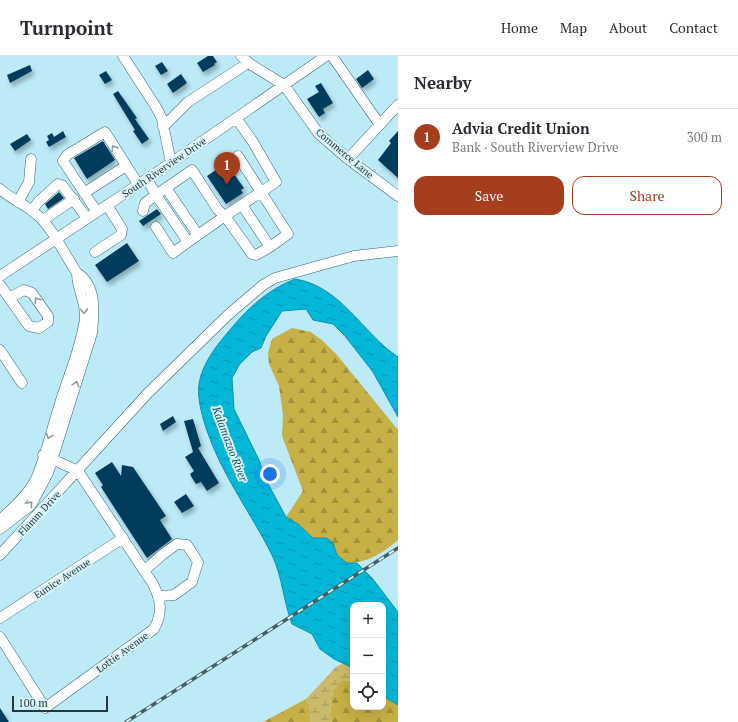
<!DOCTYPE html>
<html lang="en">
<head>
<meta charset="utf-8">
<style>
	:root { --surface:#fff; --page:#f7f7f7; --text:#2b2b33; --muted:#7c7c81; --line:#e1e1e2; --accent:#a63e1e }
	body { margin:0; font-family:"PT Serif",serif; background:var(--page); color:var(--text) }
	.controls { position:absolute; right:12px; bottom:12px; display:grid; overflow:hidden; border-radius:8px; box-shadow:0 4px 16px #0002 }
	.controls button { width:36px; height:36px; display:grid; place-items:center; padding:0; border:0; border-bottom:1px solid var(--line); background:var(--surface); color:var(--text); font:20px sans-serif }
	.scale { position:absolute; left:12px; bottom:10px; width:96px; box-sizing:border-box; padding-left:4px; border:2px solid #26383e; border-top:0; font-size:11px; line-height:14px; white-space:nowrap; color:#26383e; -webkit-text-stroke:3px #d9f4fc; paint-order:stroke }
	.you { position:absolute; left:270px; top:418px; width:14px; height:14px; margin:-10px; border:3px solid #fff; border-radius:50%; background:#1a73e8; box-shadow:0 0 0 6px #1a73e833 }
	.badge { display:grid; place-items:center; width:26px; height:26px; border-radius:50%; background:var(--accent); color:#fff; font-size:13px; font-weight:700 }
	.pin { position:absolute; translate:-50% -33px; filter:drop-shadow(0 1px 2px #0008) }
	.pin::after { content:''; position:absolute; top:21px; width:14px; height:12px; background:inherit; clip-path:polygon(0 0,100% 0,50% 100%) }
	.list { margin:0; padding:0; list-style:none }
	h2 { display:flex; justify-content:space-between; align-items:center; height:52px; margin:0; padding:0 16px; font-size:17px }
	h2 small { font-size:13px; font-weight:400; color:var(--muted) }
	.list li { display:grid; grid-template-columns:26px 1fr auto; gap:12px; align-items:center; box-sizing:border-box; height:56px; padding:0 16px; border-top:1px solid var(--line) }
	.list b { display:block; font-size:15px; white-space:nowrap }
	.list p { margin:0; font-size:13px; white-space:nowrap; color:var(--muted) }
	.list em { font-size:13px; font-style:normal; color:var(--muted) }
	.actions { display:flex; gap:8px; padding:12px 16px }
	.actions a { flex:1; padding:9px 0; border:1px solid var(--accent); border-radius:12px; text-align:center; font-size:14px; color:var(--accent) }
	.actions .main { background:var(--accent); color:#fff }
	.icon { flex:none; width:22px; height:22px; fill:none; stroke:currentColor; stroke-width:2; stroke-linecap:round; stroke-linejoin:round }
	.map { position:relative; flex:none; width:398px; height:666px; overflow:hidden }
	header { display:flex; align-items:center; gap:24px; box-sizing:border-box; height:56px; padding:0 20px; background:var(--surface); border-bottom:1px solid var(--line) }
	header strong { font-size:19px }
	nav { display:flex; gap:22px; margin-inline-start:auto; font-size:14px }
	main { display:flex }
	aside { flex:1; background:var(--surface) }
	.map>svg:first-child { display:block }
	.forest { fill:url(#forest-firs) }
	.wetland { fill:url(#wetland-marsh) }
	.water { fill:url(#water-ripples); stroke:#0e91aa }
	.building { fill:#003e5b; filter:url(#shadow) }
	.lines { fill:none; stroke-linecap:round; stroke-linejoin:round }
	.minor-casing { stroke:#3b6571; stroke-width:11 }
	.minor { stroke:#fff; stroke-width:10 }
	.rail-casing { stroke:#455d64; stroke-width:3.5 }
	.rail { stroke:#d9f4fc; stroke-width:2; stroke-dasharray:6; stroke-linecap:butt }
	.oneway { stroke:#929c9e }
	.labels { text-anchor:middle; stroke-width:4; stroke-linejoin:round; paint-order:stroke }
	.street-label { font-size:10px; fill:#26383e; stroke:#d9f4fc }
	.water-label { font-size:11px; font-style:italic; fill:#114e5c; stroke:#d9f4fc }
</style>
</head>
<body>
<header>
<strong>Turnpoint</strong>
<nav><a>Home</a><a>Map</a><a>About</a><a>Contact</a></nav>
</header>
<main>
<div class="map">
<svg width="398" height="666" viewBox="0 0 398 666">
	<defs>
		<pattern id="forest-firs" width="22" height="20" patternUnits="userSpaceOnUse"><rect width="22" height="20" fill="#c7b045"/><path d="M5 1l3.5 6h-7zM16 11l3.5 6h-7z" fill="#a1903b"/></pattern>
		<pattern id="wetland-marsh" width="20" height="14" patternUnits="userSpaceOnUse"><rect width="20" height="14" fill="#cbba6a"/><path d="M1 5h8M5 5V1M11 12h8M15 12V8" fill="none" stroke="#a59859"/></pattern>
		<pattern id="water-ripples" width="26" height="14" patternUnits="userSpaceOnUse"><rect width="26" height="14" fill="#03b7d8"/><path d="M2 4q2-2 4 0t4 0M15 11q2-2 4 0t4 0" fill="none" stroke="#0596b1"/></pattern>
		<filter id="shadow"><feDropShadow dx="2.5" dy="4" stdDeviation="2" flood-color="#0004"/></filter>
	</defs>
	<rect width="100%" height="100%" fill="#bceaf7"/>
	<path class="forest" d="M292,272L311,276L323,285L337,299L398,374V484C383,497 367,507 347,507L337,499L333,487L327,482H313L298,468L286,461L303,435L282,380L283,359L279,330L269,308L268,297L272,283Z
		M342,624L353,625V651H383V640L398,649V666H332L330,659L333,634Z
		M306,643L311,656L310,666H263Z"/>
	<path class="wetland" d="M344,607L353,612V625L342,624L333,634L330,659L332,666H310L311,656L306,643L336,611Z"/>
	<path class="water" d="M295,223C341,230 362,277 398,301V361L373,316L345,280L333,268L313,264L306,253L282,255L266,280L261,292L252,296L239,309L232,322L234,353L259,404L266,424L286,461L298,468L313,482H327L333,487L337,499L347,507H357L372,522L398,556V649L383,640V549H353V612L334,603L320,593L312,578L292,568C283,544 283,523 272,499C250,455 222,420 206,372C202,359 197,342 199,328C202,308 216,290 229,275C247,253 267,234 295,223Z"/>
	<path class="building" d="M208,0H213L217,6L214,8L215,9L203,16L197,7Z
		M162,6L168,15L161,19L155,10Z
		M30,9L32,15L10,27L7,19Z
		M368,14L374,23L362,32L356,23Z
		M106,15L112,24L105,28L99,19Z
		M181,18L187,27L173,37L167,28Z
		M321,27L333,47L323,53L325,57L319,61L307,43L319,36L315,30Z
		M118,35L137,62L135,63L149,83L142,88L133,75L135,74L113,38Z
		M63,75L66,81L49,91L46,86L49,84L47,80L52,77L54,81Z
		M398,75V122L378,104L391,87L389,85Z
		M27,78L31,84L15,95L10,88Z
		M103,85L115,104L87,123L74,102Z
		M226,107L244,132L241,134L243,137L226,148L207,120Z
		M59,136L64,142L48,153L45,148Z
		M157,153L161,158L143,170L139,165Z
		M127,187L139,205L107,226L95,209Z
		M173,360L176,366L163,375L160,368Z
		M193,363L201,390L198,392L219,427L207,435L201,426L196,428L192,422L190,418L194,415L185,401L193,396L184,365Z
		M112,406L121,420L122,409L133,411L166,460L160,464L172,483L147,502L101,431L103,429L95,417Z
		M186,438L194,450L182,457L174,446Z
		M0,652L9,666H0Z"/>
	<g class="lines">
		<defs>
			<path id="minor" d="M123,0L156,51L162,63L171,107
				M241,0L250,8L284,29L319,78L348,103L398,140
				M332,0L380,69
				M236,62L253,86L276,126L261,136L288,178L270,191L242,149
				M163,71L188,46L248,7
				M348,103L398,49
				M147,123L156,139L192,114L218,154L225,160L261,136L238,100
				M166,132L198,179
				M0,133C11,143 25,148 36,158C51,169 66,201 77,217C97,229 94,257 92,277L48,417L31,449L0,473
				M84,137L126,110
				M18,146L29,126L31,103
				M32,155L38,146L58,128L62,129L87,162
				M143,155L145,147L156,139L188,186L225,160L252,198L256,199L270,191
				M97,156L63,105L67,99L105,76L138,128
				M43,164L74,143
				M156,171L173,197L188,186
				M95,196L121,179L122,173L107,149
				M0,220L171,107L326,0
				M0,229L29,270L39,272L48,266V260L32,237L24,234L9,242
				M0,294L22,327
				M0,464C13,452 28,439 36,423C47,397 53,368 62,341C70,316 82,288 85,262C86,246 77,233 77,217
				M0,499L148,337L229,258L263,229L275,222L354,200L398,195
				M144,515L162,499L177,488L187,489L198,506L192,526L174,539L159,540
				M0,562L123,482
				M0,581L45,652L154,573C163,557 161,544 153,528L78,415L43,399"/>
		</defs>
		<use href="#minor" class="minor-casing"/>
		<use href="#minor" class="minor"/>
		<defs>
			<path id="rail" d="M126,666L398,492"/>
		</defs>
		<use href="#rail" class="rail-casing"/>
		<use href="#rail" class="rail"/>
	</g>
	<defs><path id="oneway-chevron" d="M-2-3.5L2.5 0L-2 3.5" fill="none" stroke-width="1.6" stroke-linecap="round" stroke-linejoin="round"/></defs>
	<g class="oneway">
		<use href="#oneway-chevron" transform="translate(114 92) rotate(-123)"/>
		<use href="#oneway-chevron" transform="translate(37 244) rotate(-124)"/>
		<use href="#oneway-chevron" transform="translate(84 255) rotate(87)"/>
		<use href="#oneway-chevron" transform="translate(76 328) rotate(-73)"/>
		<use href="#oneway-chevron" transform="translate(49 380) rotate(108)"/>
		<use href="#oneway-chevron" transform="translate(30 448) rotate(-49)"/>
	</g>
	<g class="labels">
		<g class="street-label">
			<text transform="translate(345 97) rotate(40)" y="4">Commerce Lane</text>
			<text transform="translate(164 111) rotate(-34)" y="4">South Riverview Drive</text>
			<text transform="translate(39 457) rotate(-47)" y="4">Flamm Drive</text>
			<text transform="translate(62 522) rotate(-33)" y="4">Eunice Avenue</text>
			<text transform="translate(122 596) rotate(-36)" y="4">Lottie Avenue</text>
		</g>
		<g class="water-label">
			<text transform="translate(230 388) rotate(69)" y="4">Kalamazoo River</text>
		</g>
	</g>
</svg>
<div class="controls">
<button>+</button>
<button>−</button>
<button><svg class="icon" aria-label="locate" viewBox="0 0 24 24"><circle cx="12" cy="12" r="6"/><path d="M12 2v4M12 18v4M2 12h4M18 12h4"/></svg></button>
</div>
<div class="scale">100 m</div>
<div class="you"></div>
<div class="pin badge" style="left:227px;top:129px">1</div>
</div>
<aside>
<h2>Nearby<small></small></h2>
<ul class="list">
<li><span class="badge">1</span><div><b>Advia Credit Union</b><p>Bank · South Riverview Drive</p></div><em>300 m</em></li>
</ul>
<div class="actions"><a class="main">Save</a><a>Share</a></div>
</aside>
</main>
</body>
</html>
